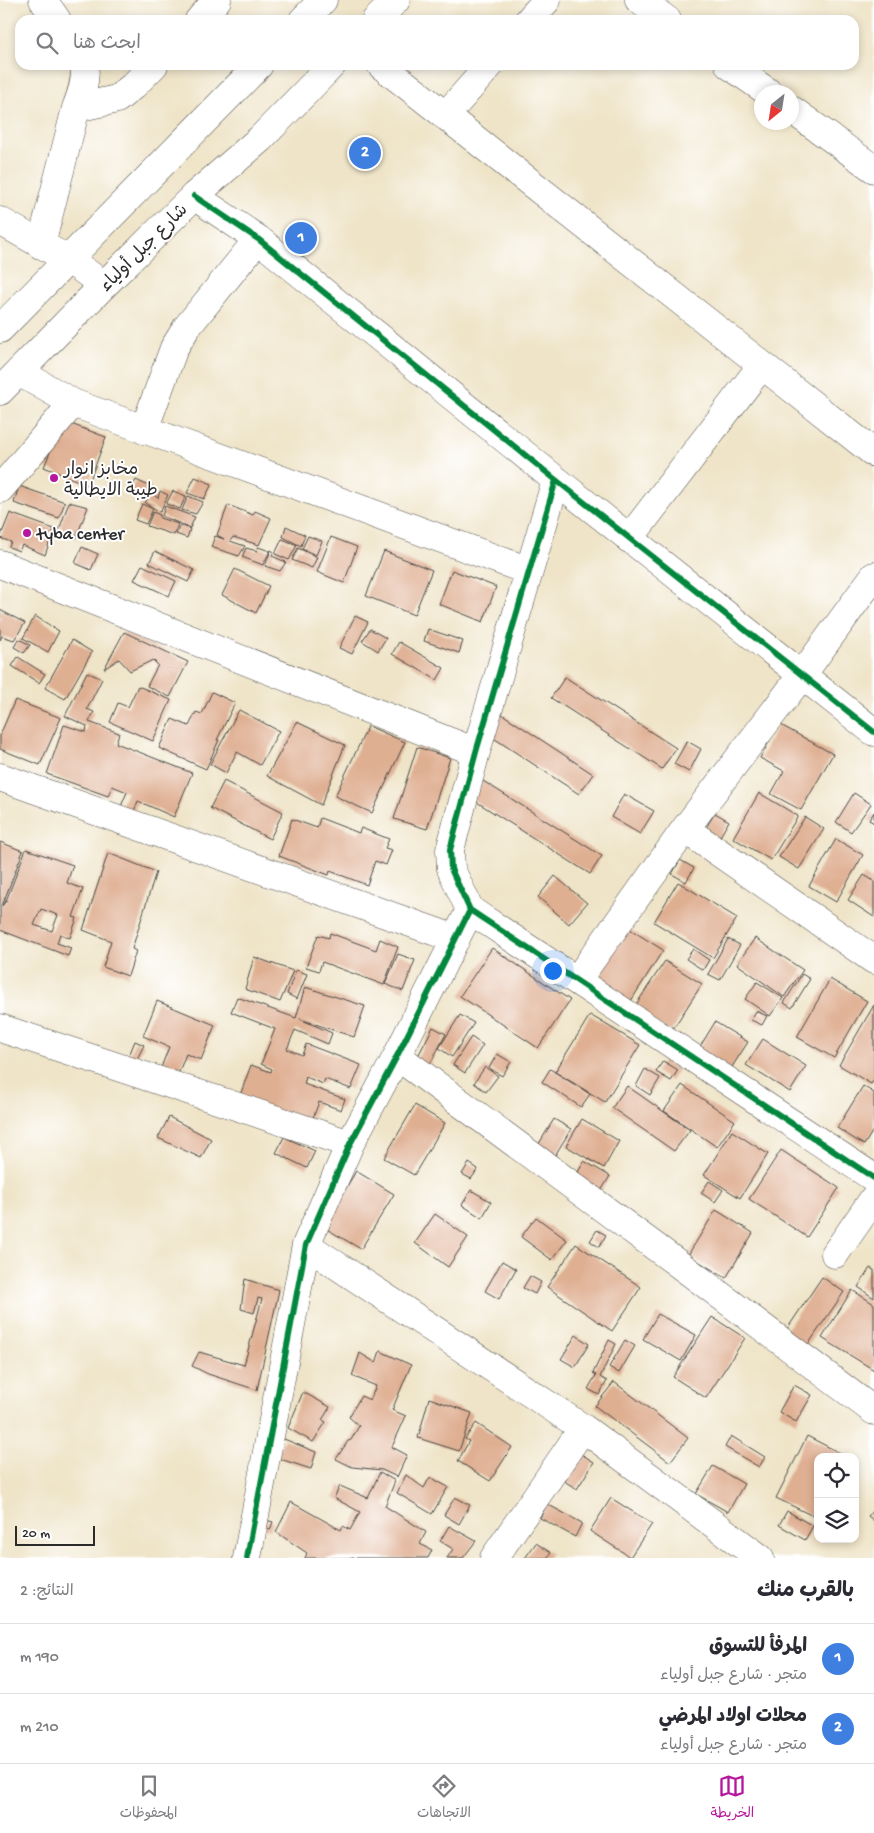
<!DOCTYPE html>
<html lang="ar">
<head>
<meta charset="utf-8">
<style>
	:root { --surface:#fff; --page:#f2f2f3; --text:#2b2b33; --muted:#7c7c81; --line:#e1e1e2; --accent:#b5179e }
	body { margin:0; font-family:"Gochi Hand","Playpen Sans Arabic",sans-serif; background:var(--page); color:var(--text); direction:rtl }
	.controls { position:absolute; right:15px; bottom:15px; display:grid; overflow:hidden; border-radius:10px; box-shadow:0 2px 8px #0003 }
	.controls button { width:45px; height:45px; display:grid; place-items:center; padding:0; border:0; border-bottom:1px solid var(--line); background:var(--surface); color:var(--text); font:25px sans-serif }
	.compass { position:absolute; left:754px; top:85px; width:45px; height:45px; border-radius:50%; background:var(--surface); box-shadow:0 2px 8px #0003; rotate:210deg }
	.scale { position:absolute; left:15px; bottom:12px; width:80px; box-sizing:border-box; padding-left:5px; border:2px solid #2b2b2b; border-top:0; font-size:14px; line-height:18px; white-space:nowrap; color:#2b2b2b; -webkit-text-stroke:4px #fff; paint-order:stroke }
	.you { position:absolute; left:552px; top:970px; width:18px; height:18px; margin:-12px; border:4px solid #fff; border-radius:50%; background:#1a73e8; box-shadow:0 0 0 8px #1a73e833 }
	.badge { display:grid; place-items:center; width:32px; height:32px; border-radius:50%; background:var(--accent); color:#fff; font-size:16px; font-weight:700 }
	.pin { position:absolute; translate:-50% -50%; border:2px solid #fff; box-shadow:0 1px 5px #0006 }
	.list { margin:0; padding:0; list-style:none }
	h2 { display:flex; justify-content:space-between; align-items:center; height:65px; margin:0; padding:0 20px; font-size:21px }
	h2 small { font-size:16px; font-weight:400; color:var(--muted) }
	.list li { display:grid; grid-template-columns:32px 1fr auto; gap:15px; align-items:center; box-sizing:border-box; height:70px; padding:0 20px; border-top:1px solid var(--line) }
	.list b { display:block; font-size:19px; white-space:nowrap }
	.list p { margin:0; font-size:16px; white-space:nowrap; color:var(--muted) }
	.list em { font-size:16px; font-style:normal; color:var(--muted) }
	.icon { flex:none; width:28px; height:28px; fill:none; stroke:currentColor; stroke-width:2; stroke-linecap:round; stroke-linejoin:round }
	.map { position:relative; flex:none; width:874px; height:1558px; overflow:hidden; direction:ltr }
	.search { position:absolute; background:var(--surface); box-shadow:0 2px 8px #0003; left:15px; right:15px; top:15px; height:55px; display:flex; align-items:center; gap:12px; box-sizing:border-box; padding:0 18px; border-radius:15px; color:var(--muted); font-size:19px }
	.sheet { height:205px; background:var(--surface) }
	nav { display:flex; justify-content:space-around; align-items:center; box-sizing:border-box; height:70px; border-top:1px solid var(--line); background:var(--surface); font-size:14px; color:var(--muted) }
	nav a { display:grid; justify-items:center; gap:2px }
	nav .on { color:var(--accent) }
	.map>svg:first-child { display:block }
	.building { fill:#dfaf92; fill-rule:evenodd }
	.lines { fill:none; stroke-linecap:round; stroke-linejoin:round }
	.minor-casing { stroke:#484743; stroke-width:29 }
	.major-casing { stroke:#484743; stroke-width:29 }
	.minor { stroke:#fff; stroke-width:28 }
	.major { stroke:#fff; stroke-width:28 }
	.cycleway-casing { stroke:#fff; stroke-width:9 }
	.cycleway { stroke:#00873e; stroke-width:6 }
	.poi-dot { fill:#b5179e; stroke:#fff; stroke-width:2 }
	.labels { text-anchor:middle; stroke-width:4; stroke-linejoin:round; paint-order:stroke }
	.street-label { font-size:18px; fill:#2b2b2b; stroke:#fff }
	.poi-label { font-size:18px; fill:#2b2b2b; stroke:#fff; text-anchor:start }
</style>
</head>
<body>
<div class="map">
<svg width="874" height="1558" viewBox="0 0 874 1558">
	<rect width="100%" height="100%" fill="#fff"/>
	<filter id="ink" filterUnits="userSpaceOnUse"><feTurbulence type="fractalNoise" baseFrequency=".02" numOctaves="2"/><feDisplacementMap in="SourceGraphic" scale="10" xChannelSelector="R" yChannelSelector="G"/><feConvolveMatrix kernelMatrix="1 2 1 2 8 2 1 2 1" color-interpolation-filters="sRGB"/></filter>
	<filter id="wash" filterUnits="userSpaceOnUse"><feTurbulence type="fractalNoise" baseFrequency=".0096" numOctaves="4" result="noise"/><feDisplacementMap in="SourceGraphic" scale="20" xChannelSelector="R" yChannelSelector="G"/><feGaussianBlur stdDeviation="1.12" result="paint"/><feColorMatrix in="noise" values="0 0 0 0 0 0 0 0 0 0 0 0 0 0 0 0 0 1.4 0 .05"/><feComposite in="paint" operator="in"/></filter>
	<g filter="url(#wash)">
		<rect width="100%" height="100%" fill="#efe4c8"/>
		<g id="blocks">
			<path class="building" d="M63,421L106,437L88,485L44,467Z
				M195,477L212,484L204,499L187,493Z
				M136,480L151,487L144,500L129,493Z
				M19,486L65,502L59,518L14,503Z
				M160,491L168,495L160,512L145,503L151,493L158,498Z
				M173,491L186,496L180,509L166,504Z
				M188,496L203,502L196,514L182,510Z
				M69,502L88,507L76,538L58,533Z
				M142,504L153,509L146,524L135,520Z
				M228,505L253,515L255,511L271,518L259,545L233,537L230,541L245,546L239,556L211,547L215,536L224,539L217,535Z
				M165,506L195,517L190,528L162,516Z
				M153,512L160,515V518L178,524L174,535L147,526Z
				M10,513L54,529L45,555L22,545L19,551L9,547L11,542L0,538Z
				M180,525L190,529L187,538L176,534Z
				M286,526L305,535L301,546L283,537Z
				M308,536L322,541L316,555L302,549Z
				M331,537L357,547L344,583L317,572Z
				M282,539L297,545L289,560L275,554Z
				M82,547L98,554L91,570L75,563Z
				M258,547L270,551L263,565L242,557L246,548L257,551Z
				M298,548L317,557L312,568L292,560Z
				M271,550L274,552L272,556L286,562L280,571L265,566Z
				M155,551L194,570L188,582L149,563Z
				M384,551L432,570L414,615L366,596Z
				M142,565L176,581L169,596L134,580Z
				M235,569L269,586L256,613L222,595Z
				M452,570L496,587L483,622L439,604Z
				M0,610L25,623L14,640L2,636L0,640Z
				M35,616L59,631L48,652L23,638Z
				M355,616L368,622L352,654L339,648Z
				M370,629L386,638L378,651L362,641Z
				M428,629L463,641L459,653L424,641Z
				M124,632L188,662L170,697L147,686L158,665L153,660L130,671L119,659L104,669Z
				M19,639L30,645L24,653L14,647Z
				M72,640L92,652L65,699L45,688Z
				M399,642L444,668L437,680L392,654Z
				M18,657L45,674L39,683L12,666Z
				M87,672L102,679L87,709L94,712L89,722L119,733L116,743L192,773L174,817L138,801L132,816L119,811L127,792L112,786L108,796L47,774L64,725L86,732L87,726L65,716Z
				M565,677L676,748L662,769L551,698Z
				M138,686L171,700L153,741L110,722L118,703L128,707Z
				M212,692L235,703L217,740H219L206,769L159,748L172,719L189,726L196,712L202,714Z
				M15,700L61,718L40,765L0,749V735Z
				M239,710L279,731L260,765L237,752L226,773L210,764Z
				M499,712L593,774L579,794L486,733Z
				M297,722L345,745L321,805L267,776Z
				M779,724L833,754L801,810L771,794L784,771L760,758Z
				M368,726L405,742L372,813L335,796Z
				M687,741L701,749L689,772L674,764Z
				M417,747L450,758L427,829L394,819Z
				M224,781L283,812L270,839L210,808Z
				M483,781L602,856L590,874L472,799Z
				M759,793L798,816L771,860L733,838Z
				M854,793L871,804L851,832L836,822Z
				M624,794L654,811L640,834L611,817Z
				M874,812V823L869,820Z
				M715,813L729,821L718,840L704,831Z
				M805,817L824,829L799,869L779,857Z
				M320,818L359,833L361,828L389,839L385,848L392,850L386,865L375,861L367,885L330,871L329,875L279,856L292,819L317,828Z
				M836,839L863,855L836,902L809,886Z
				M0,842L23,851L2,906L6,901L26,849L73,865L67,883L83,889L73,917L77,918L70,938L60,934L57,943L71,948L68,956L0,930ZM41,909L58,915L52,931L34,925Z
				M108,853L156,872L132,949L136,951L128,976L103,967L111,941L83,930Z
				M680,860L694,868L686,882L672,874Z
				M864,875L874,881V917L848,900Z
				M555,876L587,903L569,924L538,897Z
				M678,882L737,918L713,958L654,922Z
				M625,926L663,950L629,1004L591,980Z
				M330,933L376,950L380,939L398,947L384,985L322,962L319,971L306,967L318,935L329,938Z
				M755,938L803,970L784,997L737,964Z
				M728,939L740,945L720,980L708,974Z
				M492,948L570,1000L538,1048L460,996Z
				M693,949L709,960L703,970L686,959Z
				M398,954L415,960L403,991L385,984Z
				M254,957L293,971L280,1002L245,989Z
				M665,961L702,984L671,1032L633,1009Z
				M296,970L307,974L297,999L287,994Z
				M802,974L810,979L792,1008L784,1003Z
				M830,979L867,1001L834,1058L797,1037Z
				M757,982L783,998L770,1016L745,999Z
				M305,987L365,1006L354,1037L300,1019L332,1033L328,1044L295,1030L287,1049L302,1055L306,1044L361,1065L351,1089L325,1079L323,1084L306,1077L304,1084L345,1099L341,1110L319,1102L310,1126L238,1101L251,1065L271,1072L272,1069L261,1064L275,1029L231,1012L237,997L296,1018Z
				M157,1001L215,1025L201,1060L186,1054L177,1077L160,1070L169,1047L143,1036Z
				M874,1005V1080L871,1084L839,1065Z
				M756,1011L767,1016L762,1025L751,1020Z
				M460,1015L474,1023L452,1057L439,1048Z
				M590,1015L640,1045L605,1102L555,1072Z
				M715,1022L748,1042L730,1070L698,1050Z
				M433,1027L446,1034L429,1066L416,1060Z
				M471,1037L483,1045L465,1073L453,1065Z
				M763,1039L806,1066L790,1092L746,1065Z
				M135,1041L144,1045L136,1061L128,1058Z
				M497,1054L511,1062L502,1076L489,1068Z
				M663,1061L678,1070L671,1081L656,1072Z
				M485,1067L498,1076L486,1092L474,1083Z
				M550,1069L590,1094L581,1107L542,1082Z
				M645,1069L660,1078L650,1095L636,1086Z
				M682,1085L735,1121L717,1147L664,1111Z
				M627,1086L690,1130L674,1151L612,1108Z
				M863,1086L874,1093V1129L864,1145L837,1128Z
				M415,1105L445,1123L414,1175L384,1158Z
				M169,1117L211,1139L201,1158L158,1138Z
				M554,1119L571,1129L554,1157L537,1147Z
				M582,1119L619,1141L604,1168L566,1146Z
				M732,1131L768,1154L740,1198L704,1175Z
				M284,1137L315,1151L307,1168L276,1153Z
				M781,1150L839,1188L807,1237L749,1199Z
				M584,1161L610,1176L601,1191L576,1176Z
				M469,1163L478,1169L471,1179L462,1174Z
				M356,1171L394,1194L361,1249L323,1227Z
				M709,1181L723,1190L715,1202L701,1193Z
				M471,1190L491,1202L482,1218L462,1205Z
				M716,1210L753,1233L726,1278L688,1255Z
				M435,1214L468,1237L448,1267L415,1243Z
				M536,1217L567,1240L552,1260L521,1237Z
				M597,1230L606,1235L599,1247L590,1241Z
				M576,1244L641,1287L612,1331L547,1287Z
				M502,1261L516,1269L499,1299L485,1291Z
				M870,1268L874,1270V1298L858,1287Z
				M530,1276L541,1282L535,1294L523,1288Z
				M822,1277L844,1292L805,1349L783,1335Z
				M245,1279L279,1290L257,1390L208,1374L192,1366L199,1352L244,1365L262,1299L258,1298L254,1313L241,1309Z
				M852,1290L874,1304V1370L822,1338Z
				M658,1314L696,1335L681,1361L643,1339Z
				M712,1317L745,1338L706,1398L673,1377Z
				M576,1335L589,1344L575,1367L561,1359Z
				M609,1340L616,1344L600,1377L607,1381L599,1395L588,1389L596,1375L593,1373Z
				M625,1340L635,1346L619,1373L609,1367Z
				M380,1351L411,1365L392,1410L406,1416L392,1447L407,1455L397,1477L382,1470L352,1467L336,1459L348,1441L351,1440L359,1426L349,1417L361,1396L370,1400L376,1386L352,1376L360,1353L376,1363Z
				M614,1382L688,1438L670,1462L595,1406Z
				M794,1385L812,1395L796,1422L779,1412Z
				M303,1392L330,1407L322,1420L326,1422L313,1442L288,1428Z
				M429,1398L472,1413L459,1451L418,1438Z
				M476,1423L512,1447L490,1481L458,1461L469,1441L465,1439Z
				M731,1436L765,1457L759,1467L725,1447Z
				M807,1436L844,1455L843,1457H818V1506L813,1516L776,1498Z
				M284,1439L316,1452L311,1469L277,1458Z
				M581,1454L594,1462L577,1489L564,1481Z
				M713,1466L744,1484L728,1512L696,1494Z
				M380,1472L395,1481L385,1506L426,1532L420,1544L432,1550L428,1558H305L307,1553L276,1532L291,1502L341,1530L343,1526L350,1530L360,1512L334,1498L340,1486L368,1498Z
				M406,1475L424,1488L430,1477L448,1487L432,1514L397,1493Z
				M455,1497L470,1505L459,1524L444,1515Z
				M611,1498L652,1524L630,1557L590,1531Z
				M547,1504L582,1523L575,1537L540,1518Z
				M874,1509V1521L868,1516Z
				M787,1511L813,1526L805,1540L779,1525Z
				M256,1517L273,1522L270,1530L254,1527Z
				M449,1526L476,1541L463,1558H447L453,1549L440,1541Z
				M536,1543L551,1553L547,1558H525Z"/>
		</g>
	</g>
	<g filter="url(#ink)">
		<use href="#blocks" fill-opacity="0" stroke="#484743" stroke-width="1"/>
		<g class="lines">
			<defs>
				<path id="minor" d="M43,0L57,20
					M639,0L667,20
					M199,20L217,0
					M529,20L547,0
					M381,65L874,453
					M729,65L768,92
					M76,108L117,99L133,86L154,65
					M792,110L874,169
					M445,116L490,65
					M194,196L258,239L556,480L874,732
					M0,221L69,260L104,285
					M41,245L76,108C81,95 87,79 84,65
					M19,372L73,403L529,571
					M144,430L174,348L187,327L258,239
					M556,480L476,752L450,850L451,869L470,910L874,1178
					M0,489L73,403
					M629,539L762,365
					M0,564L476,752
					M0,777L456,939
					M685,829L874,960
					M577,980L685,829L802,675L874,576
					M0,1028L350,1144
					M397,1056L688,1271L874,1411
					M306,1245L583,1428L760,1558
					M835,1254L874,1198
					M247,1558L306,1245L350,1144L397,1056L470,910
					M494,1558L583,1428"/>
				<path id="major" d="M303,20L323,0
					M376,20L396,0
					M0,329L259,65
					M0,391L104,285L194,196L260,139L332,65"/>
			</defs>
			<use href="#minor" class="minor-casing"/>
			<use href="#major" class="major-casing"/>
			<use href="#minor" class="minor"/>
			<use href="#major" class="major"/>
			<defs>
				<path id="cycleway" d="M194,196L258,239L556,480L874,732
					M556,480L476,752L450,850L451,869L470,910L874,1178
					M247,1558L306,1245L350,1144L397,1056L470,910"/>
			</defs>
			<use href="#cycleway" class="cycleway-casing"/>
			<use href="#cycleway" class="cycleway"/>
		</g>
	</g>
	<g class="poi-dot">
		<circle cx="54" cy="478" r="5"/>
		<circle cx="27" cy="533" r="5"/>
	</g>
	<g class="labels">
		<g class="street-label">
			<text transform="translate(143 247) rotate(-45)" y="6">شارع جبل أولياء</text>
		</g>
		<g class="poi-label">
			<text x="64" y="474">مخابز انوار<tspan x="64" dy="21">طيبة الايطالية</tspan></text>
			<text x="37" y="539">tyba center</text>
		</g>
	</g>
</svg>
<div class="controls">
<button><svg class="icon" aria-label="locate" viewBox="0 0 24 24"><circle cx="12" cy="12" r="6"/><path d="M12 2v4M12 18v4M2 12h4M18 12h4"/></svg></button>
<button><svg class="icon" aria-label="layers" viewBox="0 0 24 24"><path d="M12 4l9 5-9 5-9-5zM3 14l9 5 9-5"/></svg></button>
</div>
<svg class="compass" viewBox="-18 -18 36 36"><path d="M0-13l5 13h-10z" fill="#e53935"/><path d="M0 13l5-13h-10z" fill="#7c7c81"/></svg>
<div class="scale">20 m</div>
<div class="you"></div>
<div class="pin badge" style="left:301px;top:238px;background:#3f7fe0">1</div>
<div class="pin badge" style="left:365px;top:153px;background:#3f7fe0">2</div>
<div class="search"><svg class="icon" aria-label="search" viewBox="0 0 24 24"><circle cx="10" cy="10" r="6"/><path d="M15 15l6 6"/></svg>ابحث هنا</div>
</div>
<section class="sheet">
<h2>بالقرب منك<small>النتائج: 2</small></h2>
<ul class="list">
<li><span class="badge" style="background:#3f7fe0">1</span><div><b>المرفأ للتسوق</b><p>متجر · شارع جبل أولياء</p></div><em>190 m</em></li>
<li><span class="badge" style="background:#3f7fe0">2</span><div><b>محلات اولاد المرضي</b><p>متجر · شارع جبل أولياء</p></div><em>210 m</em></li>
</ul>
</section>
<nav>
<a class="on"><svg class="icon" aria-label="map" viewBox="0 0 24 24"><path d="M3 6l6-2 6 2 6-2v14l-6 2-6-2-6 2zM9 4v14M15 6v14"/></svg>الخريطة</a>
<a><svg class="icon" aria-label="directions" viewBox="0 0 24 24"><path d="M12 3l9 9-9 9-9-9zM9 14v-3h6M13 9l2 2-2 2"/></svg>الاتجاهات</a>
<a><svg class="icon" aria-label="saved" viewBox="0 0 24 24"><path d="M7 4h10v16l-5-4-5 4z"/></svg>المحفوظات</a>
</nav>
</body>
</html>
